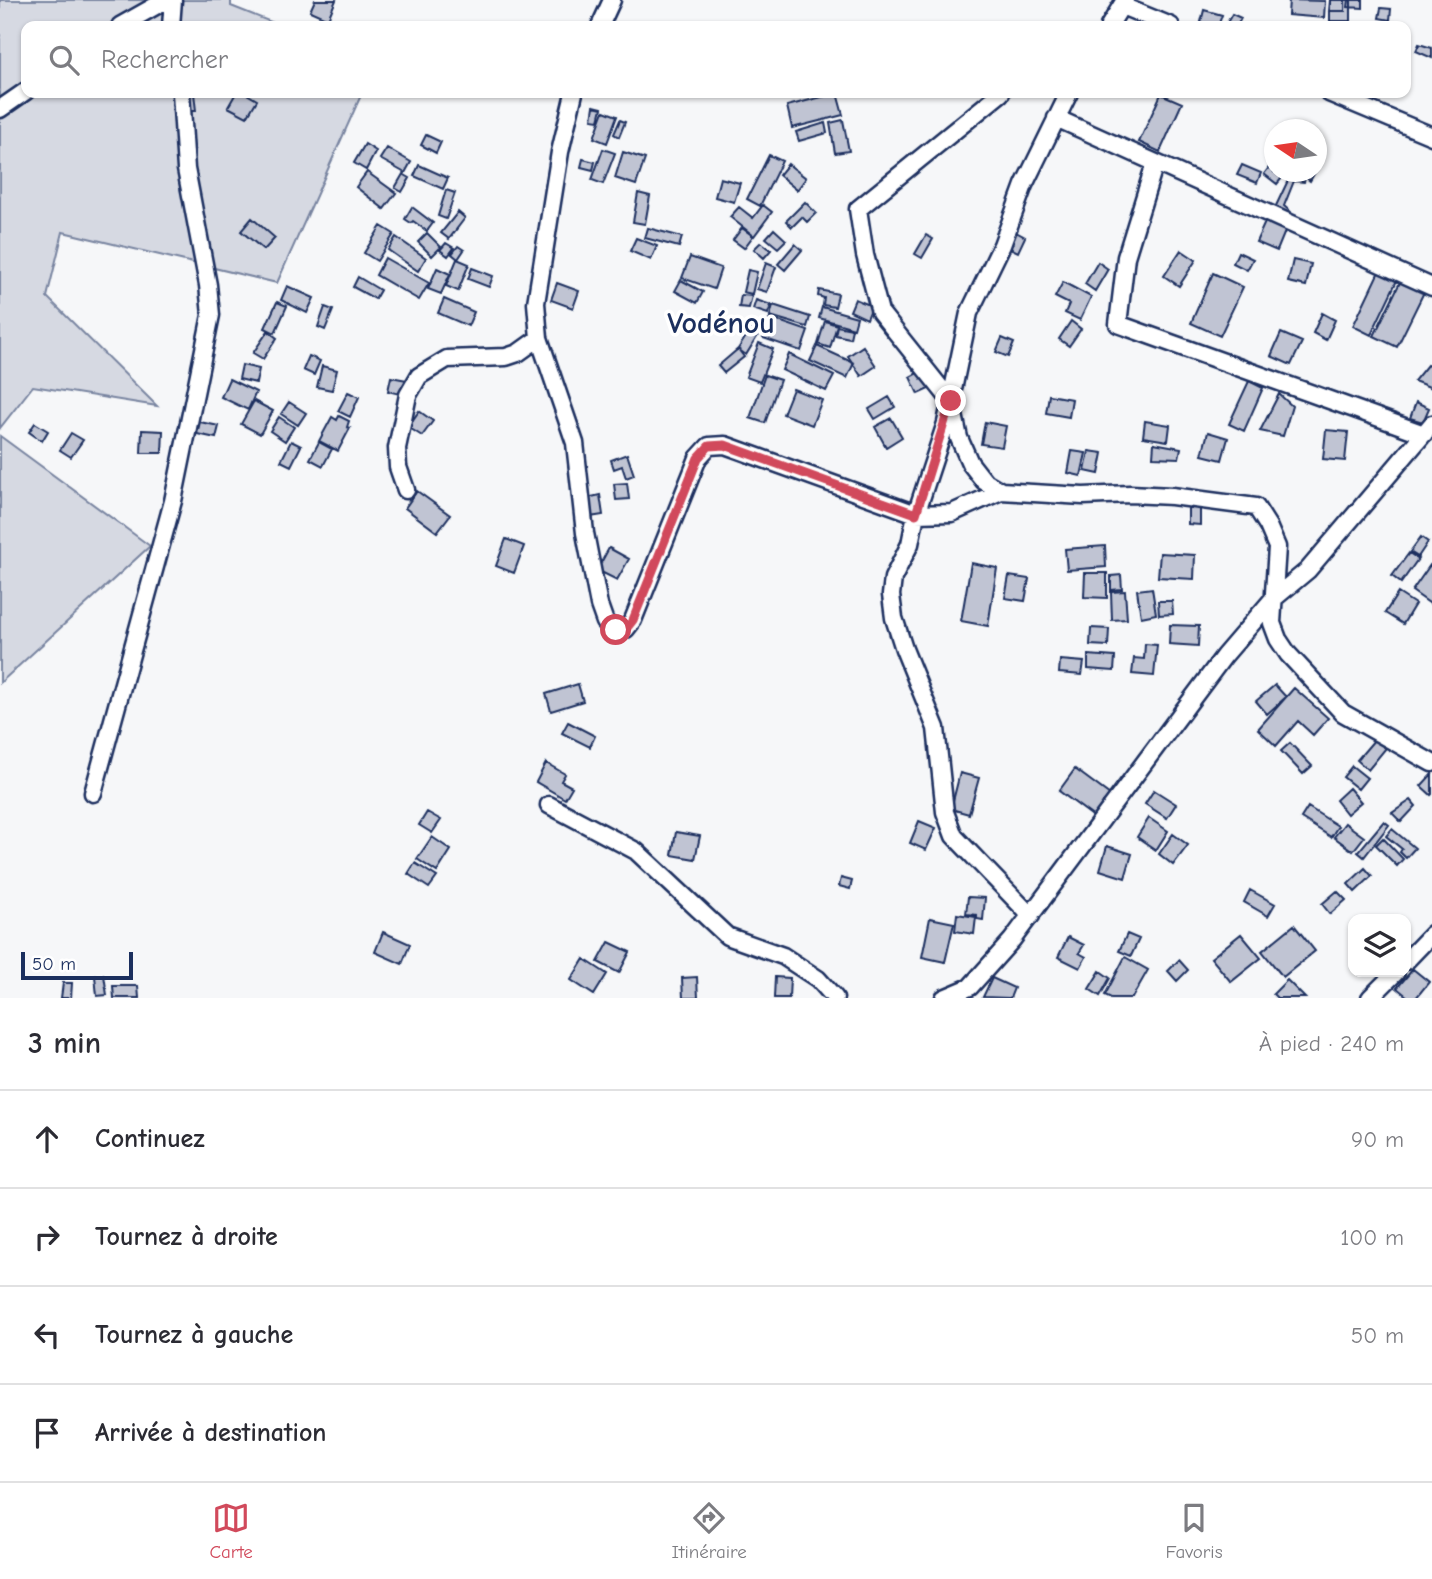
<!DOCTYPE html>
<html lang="fr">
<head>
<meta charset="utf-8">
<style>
	:root { --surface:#fff; --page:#f2f2f3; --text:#2b2b33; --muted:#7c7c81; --line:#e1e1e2; --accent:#d1495b }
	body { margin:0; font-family:"Comic Neue",sans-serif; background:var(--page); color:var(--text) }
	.controls { position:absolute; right:21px; bottom:21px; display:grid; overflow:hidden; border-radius:14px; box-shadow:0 2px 5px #0004 }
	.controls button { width:63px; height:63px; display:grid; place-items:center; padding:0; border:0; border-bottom:2px solid var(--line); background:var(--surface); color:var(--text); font:35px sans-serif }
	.compass { position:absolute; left:1264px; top:119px; width:63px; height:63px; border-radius:50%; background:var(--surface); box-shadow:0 2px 5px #0004; rotate:283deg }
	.scale { position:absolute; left:21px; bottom:18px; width:112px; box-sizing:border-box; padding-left:7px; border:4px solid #1b2f5e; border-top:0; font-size:19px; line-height:24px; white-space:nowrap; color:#1b2f5e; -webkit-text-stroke:5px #fff; paint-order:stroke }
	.stop { position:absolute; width:21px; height:21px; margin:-16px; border:5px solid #d1495b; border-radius:50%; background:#fff }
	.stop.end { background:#d1495b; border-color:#fff; box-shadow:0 2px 7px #0008 }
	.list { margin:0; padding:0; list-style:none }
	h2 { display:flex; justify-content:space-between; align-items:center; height:91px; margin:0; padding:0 28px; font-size:30px }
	h2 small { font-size:23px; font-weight:400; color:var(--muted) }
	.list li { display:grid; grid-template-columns:46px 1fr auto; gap:21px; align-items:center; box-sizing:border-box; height:98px; padding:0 28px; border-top:2px solid var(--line) }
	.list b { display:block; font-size:26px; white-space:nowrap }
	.list em { font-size:23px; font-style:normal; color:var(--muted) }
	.icon { flex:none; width:38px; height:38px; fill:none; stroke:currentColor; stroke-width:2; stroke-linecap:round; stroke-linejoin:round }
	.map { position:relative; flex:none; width:1432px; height:998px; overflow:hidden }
	.search { position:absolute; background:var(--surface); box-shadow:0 2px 5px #0004; left:21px; right:21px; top:21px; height:77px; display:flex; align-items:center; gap:18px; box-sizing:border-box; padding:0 24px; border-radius:14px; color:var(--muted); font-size:26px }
	.sheet { height:483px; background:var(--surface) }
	nav { display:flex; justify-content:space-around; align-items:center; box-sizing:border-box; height:98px; border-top:2px solid var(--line); background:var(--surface); font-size:19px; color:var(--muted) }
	nav a { display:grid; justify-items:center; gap:4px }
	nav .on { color:var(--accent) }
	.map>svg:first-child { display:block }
	.green { fill:#d6d9e2; stroke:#7884a0; stroke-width:2 }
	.building { fill:#c0c4d3; stroke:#1b2f5e; stroke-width:2 }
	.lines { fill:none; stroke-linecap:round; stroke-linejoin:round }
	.minor-casing { stroke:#1b2f5e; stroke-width:21 }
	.minor { stroke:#fff; stroke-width:16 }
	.route { stroke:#d1495b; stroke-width:9 }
	.labels { text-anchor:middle; stroke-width:7; stroke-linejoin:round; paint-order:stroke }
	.quarter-label { font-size:30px; font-weight:bold; fill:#1b2f5e; stroke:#fff }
</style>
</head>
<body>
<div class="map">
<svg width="1432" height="998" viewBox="0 0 1432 998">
	<rect width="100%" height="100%" fill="#f6f7f9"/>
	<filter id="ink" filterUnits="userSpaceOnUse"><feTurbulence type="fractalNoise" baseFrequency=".0143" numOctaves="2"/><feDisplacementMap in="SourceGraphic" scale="14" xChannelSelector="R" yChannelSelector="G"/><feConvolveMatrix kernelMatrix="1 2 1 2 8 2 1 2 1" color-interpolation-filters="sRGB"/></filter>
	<g filter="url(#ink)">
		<path class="green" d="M0,0H231V6L281,26H26V93H362L277,283L63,232L47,297L157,406L33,386L0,428Z
			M0,436L150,546L0,683Z"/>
		<path class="building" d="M315,0H336L328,19L310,11Z
			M1289,0L1325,1L1324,18L1288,15Z
			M1330,0H1345V11H1329Z
			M1330,0H1351V21H1330Z
			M1349,0H1363V8L1348,7Z
			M1381,8L1391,9L1390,20L1379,18Z
			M1204,10L1222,15L1218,26H1200Z
			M1232,14L1241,18L1237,26H1225Z
			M1419,44L1432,48V58L1416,51Z
			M187,93H194L196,111H189Z
			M236,93H245L257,100L247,117L228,107Z
			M837,93L843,115L792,128L787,106Z
			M1161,94L1182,103L1160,152L1139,142Z
			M594,106L602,108L599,120L592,119Z
			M604,111L617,116L607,143L594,138Z
			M620,120L625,122L619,137L614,134Z
			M843,120L849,151L835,153L830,123Z
			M825,123L827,133L799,141L796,132Z
			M426,135L441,142L436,153L421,145Z
			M365,144L376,151L366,170L354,163Z
			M387,148L411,162L405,173L380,159Z
			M603,149L615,153L603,184L592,180Z
			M623,152L645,159L636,185L615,178Z
			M769,155L782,161L760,206L747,199Z
			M583,159L595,162L593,170L581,167Z
			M1274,161V172H1287L1277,184L1264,174Z
			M788,164L806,178L797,190L779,175Z
			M419,165L448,178L443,189L414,176Z
			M1242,165L1261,173L1257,183L1237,175Z
			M367,172L396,193L384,209L356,187Z
			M1292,172H1315L1310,181L1305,177L1304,182L1294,181L1284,206L1291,212L1292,217L1274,210Z
			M403,174L410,178L402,192L395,188Z
			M720,178L740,183L734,202L715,197Z
			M446,190L455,193L446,219L438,216Z
			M638,193L650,196L645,224L633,222Z
			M805,202L816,213L807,222L802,217L792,227L786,221Z
			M763,205L772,212L754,236L730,217L739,207L753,218Z
			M412,207L433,223L427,231L413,221L411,223L405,219Z
			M458,212L465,218L449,239L441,233Z
			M252,218L275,238L264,250L241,231Z
			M1266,220L1286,229L1277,251L1256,242Z
			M381,226L394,234L377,261L364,253Z
			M648,228L682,237L679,247L645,238Z
			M742,228L753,236L744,248L733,240Z
			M774,229L786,240L778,248L766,238Z
			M1016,232L1025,237L1018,252L1008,247Z
			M427,233L441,247L432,256L418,242Z
			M926,235L933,239L922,258L915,254Z
			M396,237L426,258L418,271L388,250Z
			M636,238L657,246L651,260L630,251Z
			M761,242L771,250L764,258L754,249Z
			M446,243L454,248L448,256L440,250Z
			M795,244L802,250L785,270L778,264Z
			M458,246L464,250L458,259L452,254Z
			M1181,250L1196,260L1179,286L1164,276Z
			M1238,252L1253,259L1247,270L1233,263Z
			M690,257L721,268L714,289L682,278Z
			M385,258L429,283L419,300L376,275Z
			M457,259L469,264L458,291L446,286Z
			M1293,260L1311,264L1306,286L1288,282Z
			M1098,262L1108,269L1095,291L1085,284Z
			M766,263L776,267L767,292L757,289Z
			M1382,265L1400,274L1371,335L1353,326Z
			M437,268L450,274L441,294L428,289Z
			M472,268L493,276L489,287L468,279Z
			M748,270L757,272L752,294L743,292Z
			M1213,273L1243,287L1220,336L1191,323Z
			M358,277L380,290L375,299L353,287Z
			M1402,278L1425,290L1397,347L1374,336Z
			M681,280L703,292L697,303L675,291Z
			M1063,282L1091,297L1080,320L1065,313L1069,304L1055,297Z
			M557,283L579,291L573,308L551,300Z
			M287,286L314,298L307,313L281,300Z
			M819,290L838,294L835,307L823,305L824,298L818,296Z
			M741,295L752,296L749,308L739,307Z
			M444,299L474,312L468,326L438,313Z
			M855,299L872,306L867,319L850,311Z
			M756,300L771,305L768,314L753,309Z
			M277,302L287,306L275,333L265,328Z
			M773,305L810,317L807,327L770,316Z
			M325,307L333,310L325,330L318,327Z
			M822,307L857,317L854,328L819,318Z
			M1322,313L1335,320L1326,340L1313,333Z
			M770,318L808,331L801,351L763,338Z
			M825,321L837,325L830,348L818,344Z
			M1071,321L1081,329L1069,346L1059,339Z
			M837,326L852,329L850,338L835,335Z
			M752,327L760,332L746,355L738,349Z
			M268,331L277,338L263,359L253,353Z
			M1281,333L1302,342L1291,365L1271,356Z
			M1002,338L1014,343L1008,357L996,352Z
			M759,343L773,349L760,382L746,377Z
			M817,346L854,363L847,378L810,361Z
			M863,346L876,366L861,376L848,356Z
			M738,349L744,357L724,373L718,366Z
			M789,354L834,376L826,391L782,370Z
			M309,356L320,361L314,375L303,370Z
			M242,365L259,369L256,383L239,379Z
			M1427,365L1432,367V388L1414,381Z
			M322,366L337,370L332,390L317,387Z
			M923,370L931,388L918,394L910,377Z
			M765,375L780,380L765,423L750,418Z
			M391,377L407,380L404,395L388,391Z
			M229,379L256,392L248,410L221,397Z
			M1249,381L1263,388L1244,431L1229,424Z
			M793,389L822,400L812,425L783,414Z
			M348,392L359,397L350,417L338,411Z
			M1279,394L1292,406L1283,436L1260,431Z
			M1049,395L1072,399L1069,417L1046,413Z
			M889,397L895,407L875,419L869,409Z
			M254,401L273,411L260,434L241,424Z
			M289,402L306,413L298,425L281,414Z
			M1416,402L1429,408L1423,422L1410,418Z
			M419,411L433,421L422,436L408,427Z
			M339,416L349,421L347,427L350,428L338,451L319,441L332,417L337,420Z
			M279,417L294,427L285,441L270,431Z
			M891,418L902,437L886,447L875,427Z
			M1145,421L1170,425L1168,441L1143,437Z
			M200,422L219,426L216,438L197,434Z
			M985,422L1006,426L1002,447L981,444Z
			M35,423L48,431L42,441L29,432Z
			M142,430L163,431L162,453H141Z
			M1326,430L1348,432L1345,461L1323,459Z
			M1208,432L1228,438L1222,460L1202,455Z
			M71,433L83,440L71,457L60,450Z
			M291,441L301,446L291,466L281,461Z
			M319,442L332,449L323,466L310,459Z
			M1154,443L1181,448L1179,458L1153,457Z
			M1072,451L1086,453L1081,476L1068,473Z
			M1089,451L1103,453L1099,474L1085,471Z
			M627,454L634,475L626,478L622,466L614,469L611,460Z
			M627,483L629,499L616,500L614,484Z
			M417,491L450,515L437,532L405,508Z
			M600,495L603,515L590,517L587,498Z
			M1188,503H1200V525L1188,524Z
			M1421,537L1428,542L1418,557L1410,552Z
			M506,539L524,546L514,573L496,566Z
			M1105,546L1106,567L1067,570L1065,549Z
			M609,548L629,559L617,580L597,570Z
			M1160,553L1195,555L1194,579L1158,577Z
			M1409,553L1418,559L1401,583L1392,576Z
			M971,563L997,568L988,626L961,621Z
			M1430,565L1432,567V605L1412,591Z
			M1085,573H1107V598L1084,597Z
			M1121,575L1122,589L1111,590V576Z
			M1009,576L1029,579L1025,601L1005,598Z
			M1152,588L1156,614L1141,617L1137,590Z
			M1125,591L1127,619L1112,620L1111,592Z
			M1398,593L1415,604L1403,624L1385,613Z
			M1158,601H1172L1173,614L1159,615Z
			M1170,625L1199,626L1198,646L1169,644Z
			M1091,628L1109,629L1108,646L1090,645Z
			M1145,644L1157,645L1154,676L1132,674L1134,658L1144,659Z
			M1088,655L1115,657L1114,671L1088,669Z
			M1060,660L1084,662L1082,675L1059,673Z
			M578,684L583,701L551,711L546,694Z
			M1275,685L1286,697L1267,714L1256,701Z
			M1294,688L1328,718L1313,735L1298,721L1276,746L1258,729Z
			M568,722L595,736L590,747L562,733Z
			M1375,739L1386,748L1368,770L1357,760Z
			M1290,743L1312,766L1303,774L1281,751Z
			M546,763L565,774L561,781L572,787L565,799L536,782Z
			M1352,766L1367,778L1358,789L1343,777Z
			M1075,769L1110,795L1094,817L1059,791Z
			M960,773L979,778L969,814L951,809Z
			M1432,774V794L1431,795L1421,786Z
			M1349,788L1361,802L1347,814L1336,800Z
			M1154,790L1176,804L1167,818L1145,804Z
			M1411,800L1416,806L1401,822L1392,813Z
			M1308,807L1338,826L1331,837L1301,818Z
			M427,812L441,820L432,833L419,825Z
			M1149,818L1168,831L1156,850L1137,837Z
			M919,821L936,828L926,850L910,843Z
			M1384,821L1389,825L1364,857L1358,852Z
			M1345,823L1364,837L1353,851L1334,837Z
			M1392,829L1415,848L1406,858L1400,852L1402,849L1386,836Z
			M676,832L700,836L695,859L672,855Z
			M1173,834L1188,845L1173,865L1159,854Z
			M432,837L451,850L437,872L417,859Z
			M1383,838L1403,859L1397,866L1376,845Z
			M1107,846L1132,854L1125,878L1100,870Z
			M415,863L437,877L429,888L408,874Z
			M1365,868L1372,876L1355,892L1348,884Z
			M841,878L852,881L850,889L839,886Z
			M1250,890L1275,904L1268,916L1244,902Z
			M1337,891L1346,900L1330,914L1322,904Z
			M968,897L985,898L983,920L977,919V915L966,914Z
			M957,914L976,917L974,934L955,931Z
			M930,918L954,923L945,962L922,957Z
			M1294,925L1315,951L1283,977L1262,951Z
			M383,932L410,944L402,964L375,952Z
			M1127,934L1139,939L1131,956L1119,951Z
			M1241,934L1261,958L1231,982L1211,958Z
			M1068,937L1084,945L1079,953L1086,957L1080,968L1058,957Z
			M609,942L630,952L619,973L598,962Z
			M1125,957L1148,970L1132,998H1111L1105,995Z
			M584,959L607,974L594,995L571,980Z
			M1179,960L1188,970L1177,981L1168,971Z
			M1413,969L1429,982L1416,998H1409L1397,988Z
			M1100,971L1110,978L1100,996L1089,989Z
			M104,975L107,995L97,996L95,976Z
			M697,977L698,998H683L682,978Z
			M775,977L790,978L789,998H774Z
			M992,978L1014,988L1010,998L983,997Z
			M1287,980L1305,998H1277L1273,994Z
			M63,983H72L71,998H61Z
			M113,986H138L139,998H114Z"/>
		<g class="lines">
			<defs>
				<path id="minor" d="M1122,6L1171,26
					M120,26L166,0
					M171,26L173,0
					M600,26L612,0
					M1109,26L1125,0
					M574,93L560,152L536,303L539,338L575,443L585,533L599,605L605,622L616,630L626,629L633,620L698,458L709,446L725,445L916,514L952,513L1001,491
					M1001,93L858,209L865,255L880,312L951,401L959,438L970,463L984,481L1001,491L1083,496L1130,494L1172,496L1256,507L1268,526L1277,547L1272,623L1278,639L1288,654L1343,713L1432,763
					M1329,93L1432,136
					M0,109L26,91
					M1056,118L1432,287
					M1155,163L1126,257L1118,324L1424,434
					M406,490L398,467L397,448L408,395L419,376L447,359L506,357L518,353L539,338
					M93,793L173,501L211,315L208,285L186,169L181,93
					M549,805L636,851L727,936L783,956L818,979L835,998
					M1031,916L954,836L945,812L936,728L904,649L894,618L891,595L893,578L910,544L916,514L946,423L969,313L1002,245L1024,185L1069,93
					M1406,961L1432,934
					M944,998L970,987L1012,940L1224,656L1272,600L1308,570L1432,424
					M1370,998L1396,972"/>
			</defs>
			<use href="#minor" class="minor-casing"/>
			<use href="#minor" class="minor"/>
		</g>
	</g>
	<g class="lines" filter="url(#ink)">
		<path class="route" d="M616,630L626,629L633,620L698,458L709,446L725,445L916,514L951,401"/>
	</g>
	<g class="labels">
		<g class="quarter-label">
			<text x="721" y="333">Vodénou</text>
		</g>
	</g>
</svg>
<div class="controls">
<button><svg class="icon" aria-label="layers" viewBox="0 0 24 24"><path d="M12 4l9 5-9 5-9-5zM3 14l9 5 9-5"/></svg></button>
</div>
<svg class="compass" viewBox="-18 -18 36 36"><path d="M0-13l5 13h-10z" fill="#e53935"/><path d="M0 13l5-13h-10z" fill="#7c7c81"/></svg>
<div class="scale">50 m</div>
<div class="stop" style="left:616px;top:630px"></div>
<div class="stop end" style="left:951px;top:401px"></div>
<div class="search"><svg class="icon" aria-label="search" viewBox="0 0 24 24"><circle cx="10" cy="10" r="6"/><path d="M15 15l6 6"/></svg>Rechercher</div>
</div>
<section class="sheet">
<h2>3 min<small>À pied · 240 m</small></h2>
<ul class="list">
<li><svg class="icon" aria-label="ahead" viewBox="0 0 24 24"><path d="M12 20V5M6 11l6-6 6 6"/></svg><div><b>Continuez</b></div><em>90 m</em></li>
<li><svg class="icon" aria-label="right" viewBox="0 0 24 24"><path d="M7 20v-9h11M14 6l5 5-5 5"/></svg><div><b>Tournez à droite</b></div><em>100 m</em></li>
<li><svg class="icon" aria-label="left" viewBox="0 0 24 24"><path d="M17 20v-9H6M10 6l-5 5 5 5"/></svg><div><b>Tournez à gauche</b></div><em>50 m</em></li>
<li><svg class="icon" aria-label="arrive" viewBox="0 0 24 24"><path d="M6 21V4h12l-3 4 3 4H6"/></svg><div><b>Arrivée à destination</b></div></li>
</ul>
</section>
<nav>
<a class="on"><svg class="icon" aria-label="map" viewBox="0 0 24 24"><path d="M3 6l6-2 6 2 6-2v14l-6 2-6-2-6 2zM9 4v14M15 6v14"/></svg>Carte</a>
<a><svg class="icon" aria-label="directions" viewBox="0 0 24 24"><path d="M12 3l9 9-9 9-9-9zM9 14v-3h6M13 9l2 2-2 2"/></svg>Itinéraire</a>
<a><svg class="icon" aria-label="saved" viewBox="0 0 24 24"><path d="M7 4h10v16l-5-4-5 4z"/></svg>Favoris</a>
</nav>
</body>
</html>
